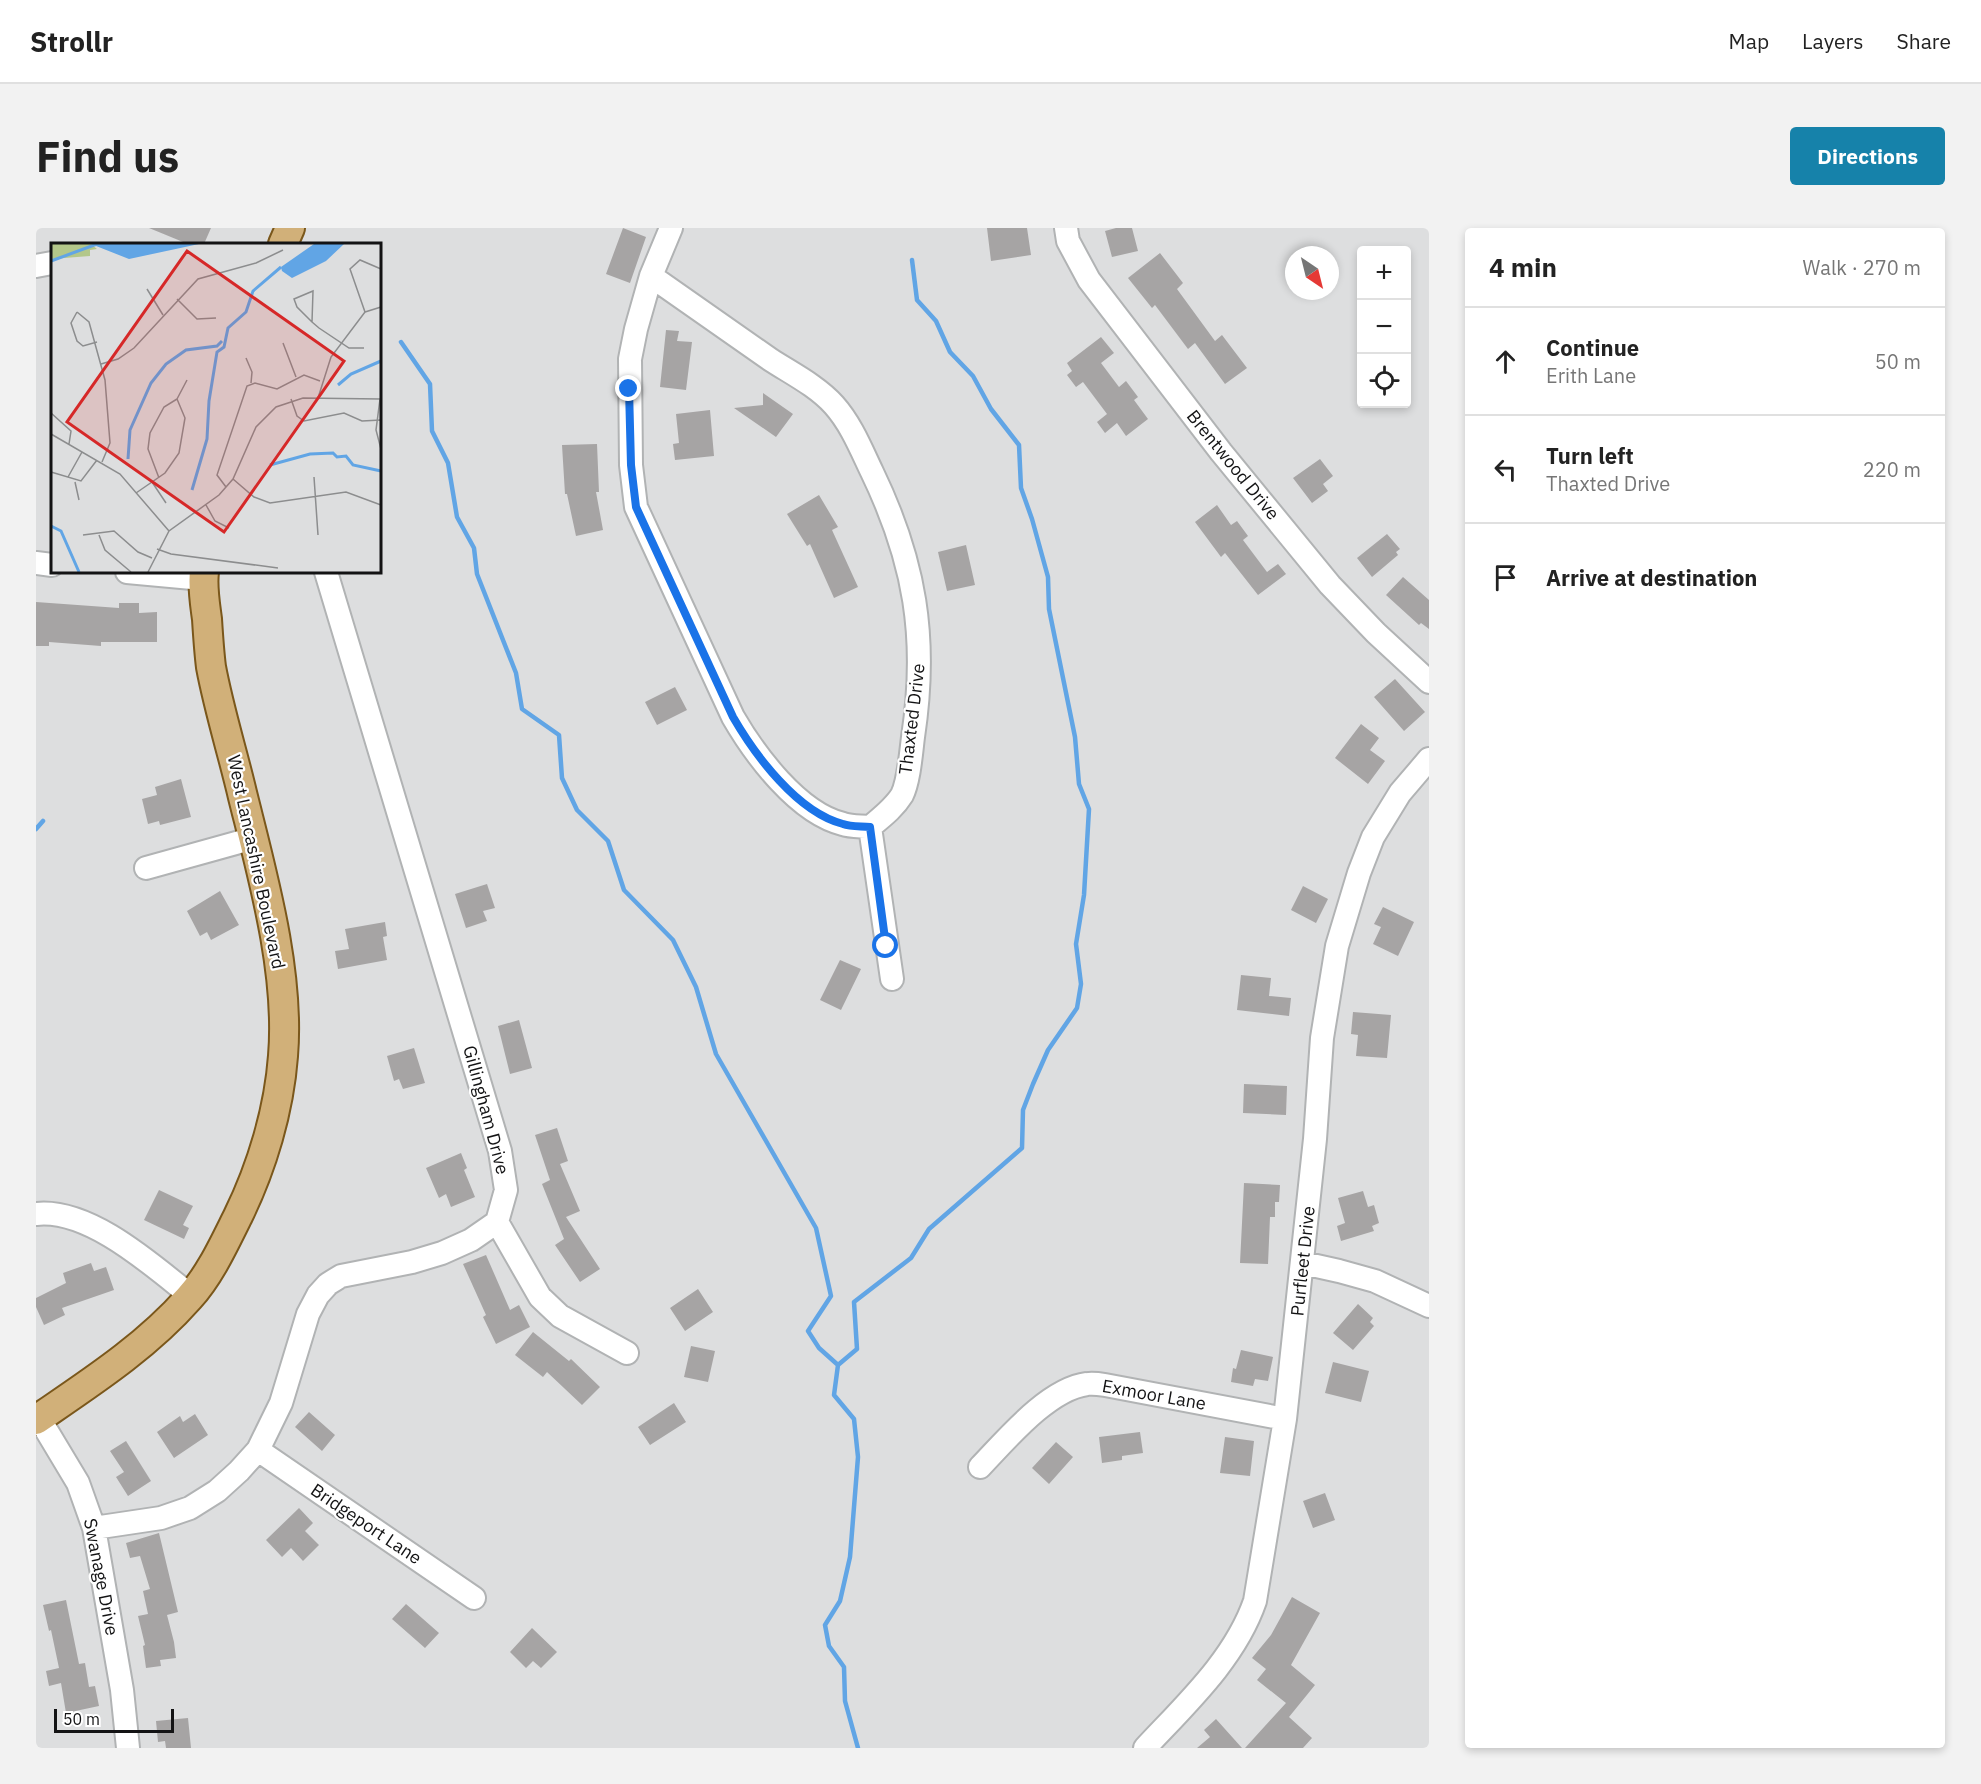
<!DOCTYPE html>
<html lang="en">
<head>
<meta charset="utf-8">
<style>
	:root { --surface:#fff; --page:#f2f2f2; --text:#222; --muted:#767676; --line:#e0e0e0; --accent:#1682aa }
	body { margin:0; font-family:"IBM Plex Sans",sans-serif; background:var(--page); color:var(--text) }
	.controls { position:absolute; right:18px; top:18px; display:grid; overflow:hidden; border-radius:6px; box-shadow:0 3px 9px #0003 }
	.controls button { width:54px; height:54px; display:grid; place-items:center; padding:0; border:0; border-bottom:2px solid var(--line); background:var(--surface); color:var(--text); font:30px sans-serif }
	.compass { position:absolute; left:1249px; top:18px; width:54px; height:54px; border-radius:50%; background:var(--surface); box-shadow:0 3px 9px #0003; rotate:145deg }
	.scale { position:absolute; left:18px; bottom:15px; width:120px; box-sizing:border-box; padding-left:6px; border:3px solid #131314; border-top:0; font-size:16px; line-height:21px; white-space:nowrap; color:#131314; -webkit-text-stroke:4px #fff; paint-order:stroke }
	.stop { position:absolute; width:18px; height:18px; margin:-14px; border:4px solid #1a73e8; border-radius:50%; background:#fff }
	.stop.end { background:#1a73e8; border-color:#fff; box-shadow:0 2px 6px #0008 }
	.list { margin:0; padding:0; list-style:none }
	h2 { display:flex; justify-content:space-between; align-items:center; height:78px; margin:0; padding:0 24px; font-size:26px }
	h2 small { font-size:20px; font-weight:400; color:var(--muted) }
	.list li { display:grid; grid-template-columns:39px 1fr auto; gap:18px; align-items:center; box-sizing:border-box; height:108px; padding:0 24px; border-top:2px solid var(--line) }
	.list b { display:block; font-size:22px; white-space:nowrap }
	.list p { margin:0; font-size:20px; white-space:nowrap; color:var(--muted) }
	.list em { font-size:20px; font-style:normal; color:var(--muted) }
	.icon { flex:none; width:33px; height:33px; fill:none; stroke:currentColor; stroke-width:2; stroke-linecap:round; stroke-linejoin:round }
	.map { position:relative; flex:none; width:1393px; height:1520px; overflow:hidden; border-radius:6px }
	header { display:flex; align-items:center; gap:36px; box-sizing:border-box; height:84px; padding:0 30px; background:var(--surface); border-bottom:2px solid var(--line) }
	header strong { font-size:28px }
	nav { display:flex; gap:33px; margin-inline-start:auto; font-size:21px }
	.intro { display:flex; align-items:center; justify-content:space-between; box-sizing:border-box; height:144px; padding:0 36px }
	h1 { margin:0; font-size:42px }
	.button { padding:15px 27px; border-radius:6px; background:var(--accent); color:#fff; font-size:21px; font-weight:700 }
	main { display:flex; gap:36px; padding:0 36px }
	aside { flex:1; background:var(--surface); border-radius:6px; box-shadow:0 3px 9px #0003 }
	.map>svg:first-child { display:block }
	.lines { fill:none; stroke-linecap:round; stroke-linejoin:round }
	.stream { stroke:#61a5e5; stroke-width:4.5 }
	.building { fill:#a6a4a4 }
	.minor-casing { stroke:#b1b3b4; stroke-width:26 }
	.major-casing { stroke:#7a571b; stroke-width:32 }
	.minor { stroke:#fff; stroke-width:22 }
	.major { stroke:#d1b079; stroke-width:28 }
	.route { stroke:#1a73e8; stroke-width:8 }
	.labels { text-anchor:middle; stroke-width:4.5; stroke-linejoin:round; paint-order:stroke }
	.street-label { font-size:18px; fill:#131314; stroke:#fff }
	.inset-river { fill:none; stroke:#61a5e5; stroke-width:3 }
	.inset-road { fill:none; stroke:#8c8d8e; stroke-width:1.5 }
	.view { fill:#d62828; fill-opacity:0.15; stroke:#d62828; stroke-width:3 }
	.inset-edge { fill:none; stroke:#131314; stroke-width:3 }
</style>
</head>
<body>
<header>
<strong>Strollr</strong>
<nav><a>Map</a><a>Layers</a><a>Share</a></nav>
</header>
<div class="intro"><h1>Find us</h1><a class="button">Directions</a></div>
<main>
<div class="map">
<svg width="1393" height="1520" viewBox="0 0 1393 1520">
	<rect width="100%" height="100%" fill="#dddedf"/>
	<g class="lines">
		<path class="stream" d="M365,114L394,156L396,203L412,235L421,289L438,320L441,346L480,445L486,481L523,507L526,550L541,582L572,613L588,662L637,712L660,759L680,826L780,1000L795,1068L772,1103L783,1120L802,1137L798,1167L818,1191L822,1229L814,1329L804,1373L789,1397L793,1418L808,1439L809,1473L822,1520
			M0,601L7,593
			M802,1137L821,1121L818,1074L875,1030L893,1001L986,920L987,882L997,856L1012,822L1041,780L1045,756L1040,716L1048,667L1053,581L1043,556L1039,509L1013,381L1012,349L996,291L985,260L983,217L955,181L937,148L914,124L900,93L881,72L876,32"/>
	</g>
	<path class="building" d="M113,0H175L168,16H152Z
		M587,0L610,9L594,55L570,46Z
		M951,0H991L995,27L955,33Z
		M1080,0H1096L1102,23L1076,29L1069,3Z
		M1124,25L1147,55L1141,61L1179,113L1186,107L1211,140L1189,156L1159,115L1152,121L1119,77L1116,80L1092,50Z
		M630,102L643,103L641,113L656,114L650,162L624,159Z
		M1065,109L1078,125L1065,135L1083,159L1090,153L1102,169L1098,172L1112,191L1090,208L1081,195L1069,205L1061,194L1071,186L1047,154L1040,159L1031,147L1036,143L1031,135Z
		M727,165L757,186L740,209L698,180L727,177Z
		M674,182L678,228L639,232L637,216L643,215L640,186Z
		M561,216L563,264H560L567,302L540,308L531,266H529L526,217Z
		M1284,231L1297,248L1287,256L1292,263L1276,275L1257,250Z
		M783,267L802,299L796,302L822,359L798,370L774,316L771,318L751,286Z
		M1181,277L1195,297L1201,293L1212,308L1207,312L1231,344L1242,336L1250,346L1222,367L1189,325L1185,329L1159,294Z
		M1351,306L1364,321L1360,324L1362,327L1336,349L1321,330Z
		M930,317L939,357L911,363L902,324Z
		M1367,349L1393,372V401L1385,395L1383,397L1350,367Z
		M0,374L83,380V375H103V385L121,384V414H65V418L13,414V418H0Z
		M1359,451L1389,484L1368,503L1338,469Z
		M639,459L651,482L621,497L609,474Z
		M1325,496L1343,510L1334,522L1349,533L1332,556L1299,530Z
		M145,551L155,589L124,597L123,593L112,596L106,571L121,567L119,559Z
		M451,656L459,680L447,683L451,693L430,700L419,666Z
		M1267,658L1292,671L1280,695L1255,682Z
		M184,663L203,697L175,712L171,704L164,708L151,683Z
		M1347,679L1378,694L1362,728L1337,716L1345,699L1338,696Z
		M349,694L351,708L347,709L351,732L302,741L299,723L313,721L309,701Z
		M804,732L825,741L805,782L784,772Z
		M1205,747L1235,750L1233,768L1255,770L1253,788L1201,782Z
		M1317,784L1355,787L1351,830L1320,828L1322,807L1315,806Z
		M483,792L496,840L474,846L462,798Z
		M378,820L389,855L367,861L363,851L358,853L351,828Z
		M1208,856L1251,858L1250,887L1207,885Z
		M521,900L532,933L524,936L544,983L530,989L564,1041L544,1054L519,1017L528,1011L506,956L514,952L499,907Z
		M425,925L431,940L428,942L439,969L415,979L410,966L403,970L390,940Z
		M1208,955L1244,957L1243,974H1239V989H1234L1232,1036L1204,1035Z
		M123,962L157,978L147,997L153,1000L148,1011L108,992Z
		M1327,963L1332,979L1338,977L1343,995L1336,998L1338,1003L1305,1013L1301,998L1309,995L1302,970Z
		M450,1027L474,1082L483,1077L494,1099L460,1116L447,1089L450,1087L427,1036Z
		M55,1035L58,1043L70,1039L78,1062L26,1080L29,1087L8,1097L0,1079V1070L30,1055L27,1045Z
		M662,1061L677,1084L649,1103L634,1080Z
		M1322,1076L1337,1090L1334,1094L1338,1098L1317,1122L1297,1105Z
		M497,1104L533,1133L535,1131L564,1159L546,1177L511,1144L507,1149L479,1127Z
		M655,1118L679,1123L672,1154L648,1149Z
		M1205,1122L1237,1129L1232,1153L1219,1151L1217,1158L1195,1154L1197,1140L1200,1141Z
		M1297,1134L1333,1143L1325,1174L1289,1165Z
		M638,1175L650,1194L614,1217L602,1199Z
		M273,1184L299,1207L286,1223L259,1199Z
		M159,1186L172,1207L138,1230L121,1204L144,1188L147,1194Z
		M1104,1204L1107,1225L1086,1228V1232L1066,1235L1063,1209Z
		M1189,1209L1218,1213L1214,1248L1184,1245Z
		M90,1213L115,1253L92,1268L80,1249L88,1244L74,1223Z
		M1020,1214L1037,1229L1013,1256L996,1240Z
		M1289,1265L1299,1292L1277,1300L1267,1273Z
		M263,1280L277,1295L269,1303L283,1317L267,1333L255,1320L246,1329L230,1312Z
		M123,1305L142,1384L131,1387L138,1414L140,1430L124,1432L125,1438L110,1440L107,1418L109,1417L102,1388L112,1386L107,1363L114,1361L104,1328L94,1330L90,1315Z
		M1256,1369L1284,1385L1255,1437L1279,1457L1253,1489L1276,1510L1267,1520H1209L1250,1475L1221,1452L1230,1441L1216,1430L1235,1407Z
		M30,1372L43,1436L49,1435L53,1459L59,1458L63,1478L30,1485L25,1455L13,1458L10,1443L23,1440L15,1402L13,1403L7,1377Z
		M370,1376L403,1405L389,1420L356,1391Z
		M496,1400L521,1424L505,1440L497,1433L490,1440L474,1424Z
		M152,1490L155,1520H130L129,1513L122,1514L120,1493Z
		M1180,1491L1206,1520H1161L1174,1509L1168,1502Z"/>
	<g class="lines">
		<defs>
			<path id="minor" d="M1030,0L1032,13L1053,52L1185,224L1294,357L1340,405L1393,454
				M0,38L16,35
				M615,48C655,76 695,104 735,132C755,145 781,158 798,177C815,196 825,221 836,244C879,333 892,410 877,509C875,525 873,553 866,567C858,580 846,589 834,599C825,598 815,599 807,596C762,585 719,527 697,489L600,279L595,237L594,131L600,101L615,48L635,0
				M0,335L16,337
				M91,344L167,351
				M834,599L856,751
				M110,640L218,610
				M0,986C53,980 116,1037 155,1068
				M461,994L504,1069L524,1088L591,1125
				M1267,1035L1303,1043L1339,1053L1393,1078
				M3,1190L42,1255L58,1300L86,1462L92,1520
				M222,1222L438,1370
				M944,1239C970,1212 1012,1161 1051,1156C1057,1155 1063,1156 1069,1157L1249,1191
				M58,1300L125,1290L154,1280L181,1263L203,1243L222,1222L245,1175L272,1086L282,1067L292,1056L305,1048L376,1034L406,1025L435,1012L461,994L470,962L464,923L290,344
				M1109,1520C1150,1476 1199,1431 1219,1373L1249,1191L1279,911L1286,810L1301,718L1323,645L1337,609L1364,565L1393,531"/>
			<path id="major" d="M247,16L254,0
				M0,1192C54,1155 110,1119 153,1070C174,1047 188,1016 202,988C226,939 243,882 247,828C254,745 227,649 207,569C197,526 183,482 175,439C173,423 172,407 171,391C169,376 166,359 168,344"/>
		</defs>
		<use href="#minor" class="minor-casing"/>
		<use href="#major" class="major-casing"/>
		<use href="#minor" class="minor"/>
		<use href="#major" class="major"/>
	</g>
	<g class="lines">
		<path class="route" d="M593,161L595,237L600,279L697,489C719,527 761,584 807,596C815,599 825,598 834,599L850,718"/>
	</g>
	<g class="labels">
		<g class="street-label">
			<text transform="translate(1197 237) rotate(51)" y="6">Brentwood Drive</text>
			<text transform="translate(876 491) rotate(-83)" y="6">Thaxted Drive</text>
			<text transform="translate(220 634) rotate(78)" y="6">West Lancashire Boulevard</text>
			<text transform="translate(450 882) rotate(75)" y="6">Gillingham Drive</text>
			<text transform="translate(1267 1033) rotate(-84)" y="6">Purfleet Drive</text>
			<text transform="translate(1118 1167) rotate(10)" y="6">Exmoor Lane</text>
			<text transform="translate(330 1296) rotate(34)" y="6">Bridgeport Lane</text>
			<text transform="translate(65 1349) rotate(79)" y="6">Swanage Drive</text>
		</g>
	</g>
	<g transform="translate(15 15)">
		<rect width="330" height="330" fill="#dddedf"/>
		<path d="M0,1H40L46,6L39,7V13L0,16Z" fill="#b3c78a"/>
		<path d="M40,1H148L78,16ZM263,1H293L275,18L241,35L231,28L230,24Z" fill="#61a5e5"/>
		<path class="inset-river" d="M0,18L46,1M287,142L300,131L330,118M77,216L79,187L100,140L115,121L135,107L166,103L171,98M219,222L259,211L282,210L286,214L295,213L302,222L330,228M141,247L156,196L158,158L166,109L173,104L177,85L195,69L202,48L230,24M0,283L10,288L28,329"/>
		<path class="inset-road" d="M330,26L309,17L299,26L314,69L330,64M96,46L112,72M126,56L146,76L165,75M26,69L38,79L54,137L59,200L51,219M26,69L20,80L26,98L32,103L46,99M261,79L262,48L243,56L246,64L261,79L268,85L298,105H313M232,100L245,134M195,115L201,129L200,140M50,121L67,116L83,105L147,36L205,20L232,7M267,155L280,114L314,69M126,156L136,137M240,156L246,173L253,178L293,170L311,178L330,177M329,156L325,187L330,206M0,170L20,188L18,201M0,191L69,231L118,288M0,229L30,238L46,217M17,234L31,209M263,234L267,292M108,235L97,206L99,190L113,164L126,156M182,236L203,254L219,260L295,249L330,262M24,239L28,257M101,239L115,260M175,244L166,232L196,143L204,140L226,146L253,132L269,138M85,250L114,230L128,210L134,175L126,156M155,262L164,278L178,285M32,292L63,288L87,309L101,315M48,292L54,307L80,329M106,306L120,311L227,325M97,329L118,288L168,252L182,236L205,184L225,164L252,155L330,156"/>
		<path class="view" d="M136,8L293,118L173,289L16,179Z"/>
		<rect width="330" height="330" class="inset-edge"/>
	</g>
</svg>
<div class="controls">
<button>+</button>
<button>−</button>
<button><svg class="icon" aria-label="locate" viewBox="0 0 24 24"><circle cx="12" cy="12" r="6"/><path d="M12 2v4M12 18v4M2 12h4M18 12h4"/></svg></button>
</div>
<svg class="compass" viewBox="-18 -18 36 36"><path d="M0-13l5 13h-10z" fill="#e53935"/><path d="M0 13l5-13h-10z" fill="#767676"/></svg>
<div class="scale">50 m</div>
<div class="stop" style="left:850px;top:718px"></div>
<div class="stop end" style="left:593px;top:161px"></div>
</div>
<aside>
<h2>4 min<small>Walk · 270 m</small></h2>
<ul class="list">
<li><svg class="icon" aria-label="ahead" viewBox="0 0 24 24"><path d="M12 20V5M6 11l6-6 6 6"/></svg><div><b>Continue</b><p>Erith Lane</p></div><em>50 m</em></li>
<li><svg class="icon" aria-label="left" viewBox="0 0 24 24"><path d="M17 20v-9H6M10 6l-5 5 5 5"/></svg><div><b>Turn left</b><p>Thaxted Drive</p></div><em>220 m</em></li>
<li><svg class="icon" aria-label="arrive" viewBox="0 0 24 24"><path d="M6 21V4h12l-3 4 3 4H6"/></svg><div><b>Arrive at destination</b></div></li>
</ul>
</aside>
</main>
</body>
</html>
